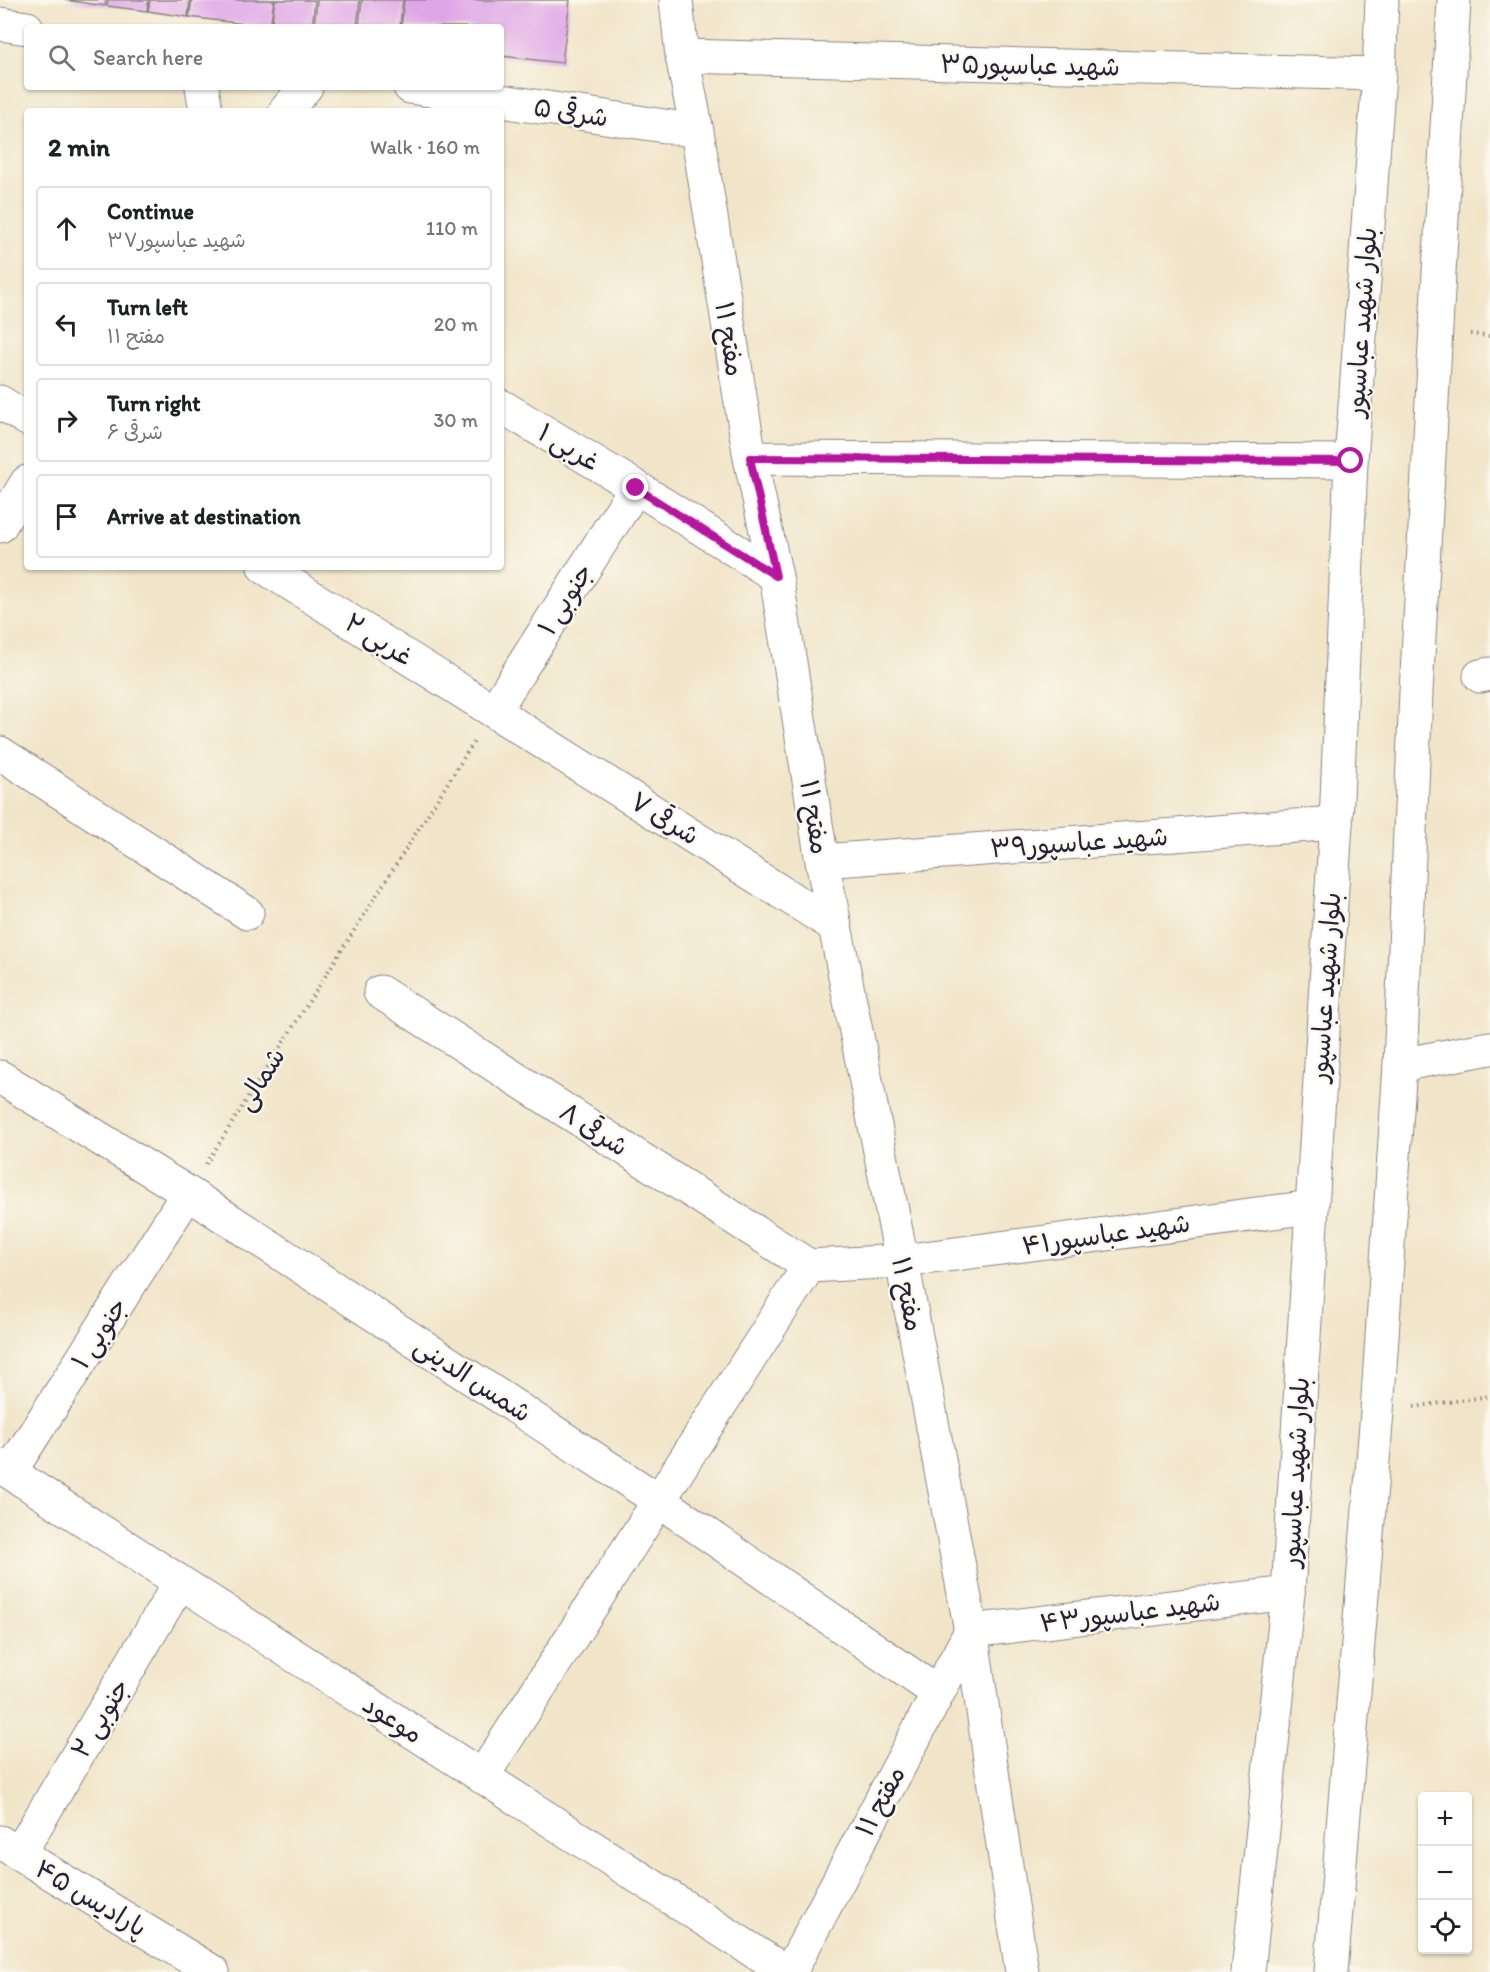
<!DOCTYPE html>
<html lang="en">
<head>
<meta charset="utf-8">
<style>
	:root { --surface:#fff; --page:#f2f2f2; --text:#202124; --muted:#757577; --line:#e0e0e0 }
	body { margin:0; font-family:Itim,"Playpen Sans Arabic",sans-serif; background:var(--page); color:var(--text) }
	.controls { position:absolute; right:18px; bottom:18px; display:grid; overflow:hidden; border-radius:6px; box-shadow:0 2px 4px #0004 }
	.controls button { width:54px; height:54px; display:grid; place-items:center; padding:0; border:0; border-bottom:2px solid var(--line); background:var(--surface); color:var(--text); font:30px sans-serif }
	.stop { position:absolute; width:18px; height:18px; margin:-14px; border:4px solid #b5179e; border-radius:50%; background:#fff }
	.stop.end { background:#b5179e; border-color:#fff; box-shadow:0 2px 6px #0008 }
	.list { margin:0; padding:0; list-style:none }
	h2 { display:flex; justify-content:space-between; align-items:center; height:78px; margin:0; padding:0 24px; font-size:26px }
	h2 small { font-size:20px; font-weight:400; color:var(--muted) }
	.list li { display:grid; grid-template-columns:39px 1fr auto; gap:18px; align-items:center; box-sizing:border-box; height:84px; margin:0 12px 12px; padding:0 12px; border:2px solid var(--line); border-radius:6px }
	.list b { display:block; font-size:22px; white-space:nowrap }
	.list p { margin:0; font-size:20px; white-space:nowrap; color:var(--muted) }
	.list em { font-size:20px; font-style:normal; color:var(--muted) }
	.icon { flex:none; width:33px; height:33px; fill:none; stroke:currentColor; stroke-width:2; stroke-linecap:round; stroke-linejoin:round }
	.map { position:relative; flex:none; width:1490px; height:1972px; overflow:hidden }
	.search { position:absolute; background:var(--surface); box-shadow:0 2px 4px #0004; left:24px; top:24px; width:480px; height:66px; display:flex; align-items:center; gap:15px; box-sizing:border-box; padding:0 21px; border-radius:6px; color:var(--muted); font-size:22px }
	.panel { position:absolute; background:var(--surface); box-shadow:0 2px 4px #0004; left:24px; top:108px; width:480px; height:462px; border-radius:6px }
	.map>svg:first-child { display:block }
	.building { fill:#dfa6e7 }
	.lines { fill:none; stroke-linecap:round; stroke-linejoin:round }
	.minor-casing { stroke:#8a8482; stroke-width:35 }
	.major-casing { stroke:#8a8482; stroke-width:35 }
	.path { stroke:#8a8482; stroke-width:4; stroke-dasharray:1.5 4.5; stroke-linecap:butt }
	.minor { stroke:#fff; stroke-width:33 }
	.major { stroke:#fff; stroke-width:33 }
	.route { stroke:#b5179e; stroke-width:8 }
	.labels { text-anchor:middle; stroke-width:4.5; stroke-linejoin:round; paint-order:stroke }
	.street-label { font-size:26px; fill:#22223b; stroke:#fbf7ec }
</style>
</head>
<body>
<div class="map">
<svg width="1490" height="1972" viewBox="0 0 1490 1972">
	<rect width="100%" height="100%" fill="#fbf7ec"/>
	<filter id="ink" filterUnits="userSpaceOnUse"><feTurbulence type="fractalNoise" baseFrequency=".0167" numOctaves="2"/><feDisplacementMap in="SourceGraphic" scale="12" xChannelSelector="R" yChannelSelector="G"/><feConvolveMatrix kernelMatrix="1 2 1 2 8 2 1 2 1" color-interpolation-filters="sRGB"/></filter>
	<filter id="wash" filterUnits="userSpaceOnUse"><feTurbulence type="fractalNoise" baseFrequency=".008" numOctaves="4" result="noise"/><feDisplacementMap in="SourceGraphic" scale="24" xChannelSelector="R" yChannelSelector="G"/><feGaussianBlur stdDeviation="1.35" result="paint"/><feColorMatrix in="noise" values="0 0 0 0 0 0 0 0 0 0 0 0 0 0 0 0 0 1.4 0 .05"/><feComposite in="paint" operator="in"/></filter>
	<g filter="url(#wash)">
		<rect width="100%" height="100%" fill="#f1e5c9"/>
		<g id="blocks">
			<path class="building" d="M64,0H106L105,6Z
				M108,0H148L147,11L107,6Z
				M150,0H190L188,17L148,11Z
				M192,0H274L270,27L189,17Z
				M275,0H315L312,27H271Z
				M317,0H360L357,27H314Z
				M362,0H403L400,27H359Z
				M404,0H570L562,63L501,56V27H401Z"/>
		</g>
	</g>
	<g filter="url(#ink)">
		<use href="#blocks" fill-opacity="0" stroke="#8a8482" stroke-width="1.5"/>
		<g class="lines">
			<defs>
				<path id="minor" d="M676,0L682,56L697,131L750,458L776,576L822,861L902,1261L971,1631L1022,1972
					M0,24L27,28
					M682,56L1379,74
					M202,87L206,111
					M410,87L697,131
					M285,111L306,87
					M0,402L27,419
					M501,406L636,487L776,576
					M750,458L1351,461
					M0,526L27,482
					M264,567L835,926
					M1480,676L1490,674
					M494,711L636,487
					M0,753L247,913
					M822,861L1336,823
					M380,992L809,1266
					M1400,1065L1490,1048
					M0,1077L188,1193L658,1500L938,1693
					M809,1266L902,1261L1311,1207
					M0,1466L786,1972
					M10,1472L188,1193
					M482,1777L809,1266
					M0,1842L213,1972
					M19,1854L180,1582
					M790,1972L971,1631L1288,1593"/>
				<path id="major" d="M1248,1972L1288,1593L1336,823L1351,461L1379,74L1382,0
					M1331,1972L1377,1412L1400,1065L1416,692L1454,0"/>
			</defs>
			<use href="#minor" class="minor-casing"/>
			<use href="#major" class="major-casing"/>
			<path class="path" d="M1470,334L1490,336
				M206,1164L475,740
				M1414,1407L1490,1396"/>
			<use href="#minor" class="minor"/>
			<use href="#major" class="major"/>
		</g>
	</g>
	<g class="lines" filter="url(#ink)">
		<path class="route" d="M636,488L776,576L750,458L1351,461"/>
	</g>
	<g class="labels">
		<g class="street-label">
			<text transform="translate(1030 65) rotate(1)" y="9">شهید عباسپور۳۵</text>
			<text transform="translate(571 112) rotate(9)" y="9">شرقی ۵</text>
			<text transform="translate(1361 322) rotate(-86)" y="9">بلوار شهید عباسپور</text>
			<text transform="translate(730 339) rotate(81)" y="9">مفتح ۱۱</text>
			<text transform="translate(569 447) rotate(31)" y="9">غربی ۱</text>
			<text transform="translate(565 599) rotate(-58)" y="9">جنوبی ۱</text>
			<text transform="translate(379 639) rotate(32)" y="9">غربی ۲</text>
			<text transform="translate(815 817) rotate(81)" y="9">مفتح ۱۱</text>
			<text transform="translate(665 818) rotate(32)" y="9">شرقی ۷</text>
			<text transform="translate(1079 842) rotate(-4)" y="9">شهید عباسپور۳۹</text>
			<text transform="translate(1325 987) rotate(-86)" y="9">بلوار شهید عباسپور</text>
			<text transform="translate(260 1079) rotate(-58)" y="9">شمالی</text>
			<text transform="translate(594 1129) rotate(33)" y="9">شرقی ۸</text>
			<text transform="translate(1106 1234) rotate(-8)" y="9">۴۱شهید عباسپور</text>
			<text transform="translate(908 1294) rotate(79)" y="9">مفتح ۱۱</text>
			<text transform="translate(99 1333) rotate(-57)" y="9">۱ جنوبی</text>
			<text transform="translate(473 1379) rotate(33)" y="9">شمس الدینی</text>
			<text transform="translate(1295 1472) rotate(-87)" y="9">بلوار شهید عباسپور</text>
			<text transform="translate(1130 1612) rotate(-7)" y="9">۴۳شهید عباسپور</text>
			<text transform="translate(100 1718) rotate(-59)" y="9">جنوبی ۲</text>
			<text transform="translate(393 1719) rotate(33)" y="9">موعود</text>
			<text transform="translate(880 1801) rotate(-62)" y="9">مفتح ۱۱</text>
			<text transform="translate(91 1898) rotate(31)" y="9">پارادیس ۴۵</text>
		</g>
	</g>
</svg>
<div class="controls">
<button>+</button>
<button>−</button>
<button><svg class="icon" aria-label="locate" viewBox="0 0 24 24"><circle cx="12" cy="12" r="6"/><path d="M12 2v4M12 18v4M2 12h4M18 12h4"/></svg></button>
</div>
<div class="stop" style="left:1351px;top:461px"></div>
<div class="stop end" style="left:636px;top:488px"></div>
<div class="search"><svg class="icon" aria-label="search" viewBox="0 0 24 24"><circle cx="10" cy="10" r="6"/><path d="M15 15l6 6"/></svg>Search here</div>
<section class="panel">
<h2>2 min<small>Walk · 160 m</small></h2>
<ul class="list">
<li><svg class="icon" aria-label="ahead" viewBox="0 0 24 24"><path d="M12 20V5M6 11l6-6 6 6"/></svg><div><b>Continue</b><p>شهید عباسپور۳۷</p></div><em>110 m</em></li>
<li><svg class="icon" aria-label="left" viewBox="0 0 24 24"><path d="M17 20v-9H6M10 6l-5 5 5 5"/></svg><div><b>Turn left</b><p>مفتح ۱۱</p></div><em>20 m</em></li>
<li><svg class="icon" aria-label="right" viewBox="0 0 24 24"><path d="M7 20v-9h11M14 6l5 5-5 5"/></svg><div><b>Turn right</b><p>شرقی ۶</p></div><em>30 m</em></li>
<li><svg class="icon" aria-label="arrive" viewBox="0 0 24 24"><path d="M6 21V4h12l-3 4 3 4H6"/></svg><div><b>Arrive at destination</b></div></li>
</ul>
</section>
</div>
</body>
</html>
